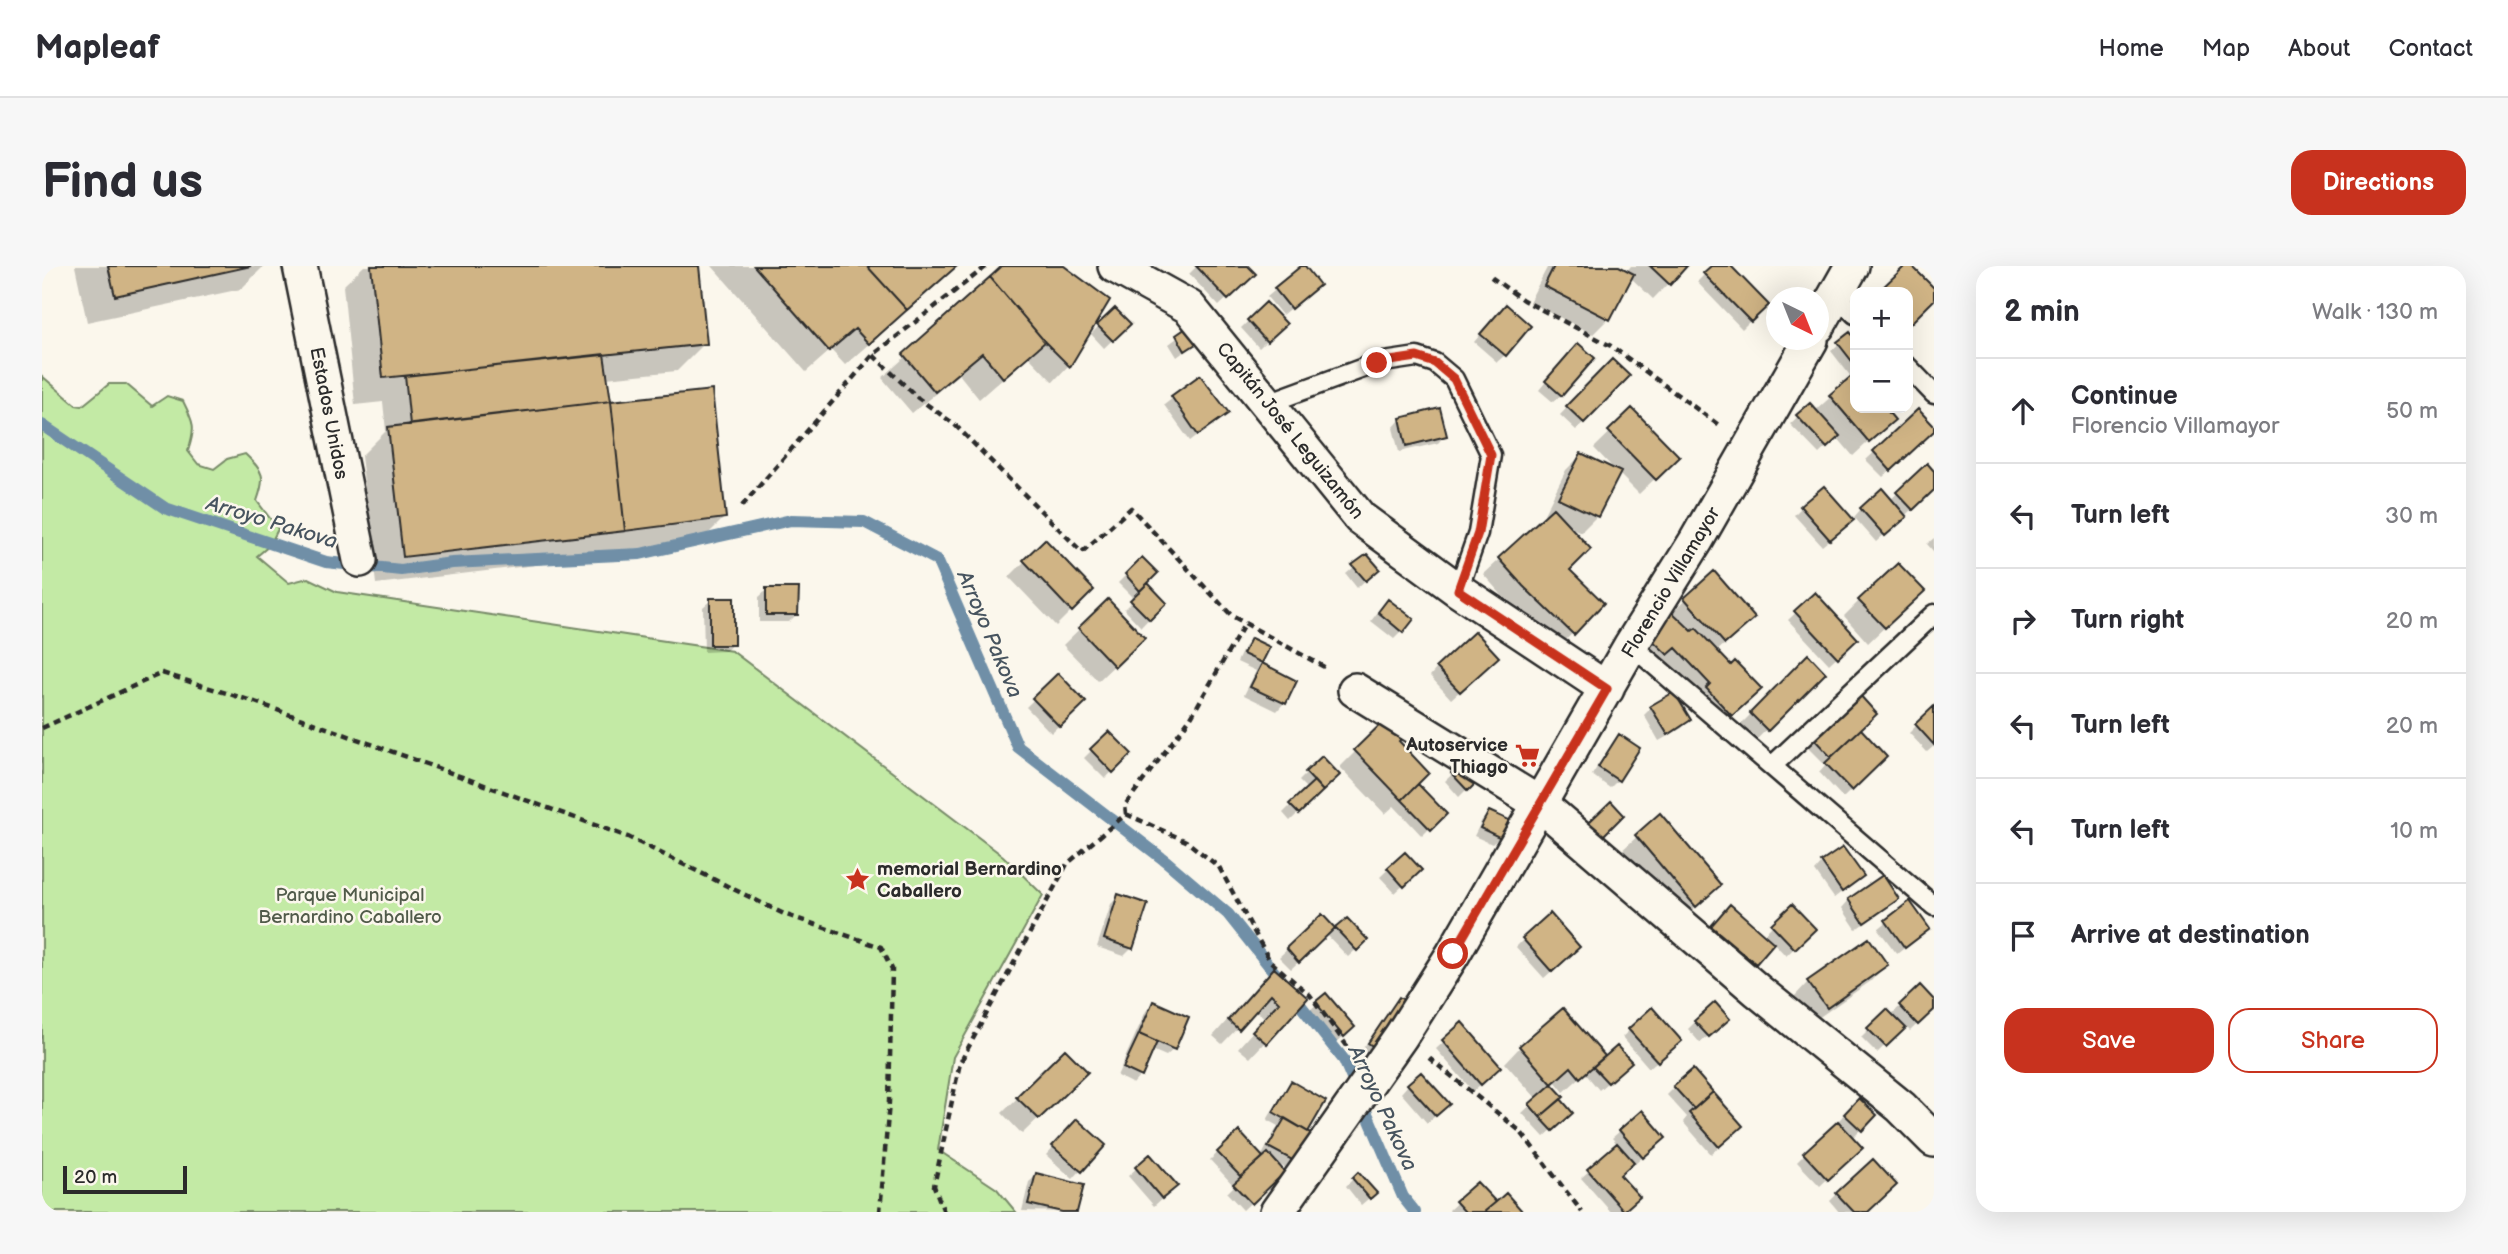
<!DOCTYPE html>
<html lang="en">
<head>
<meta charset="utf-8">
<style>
	:root { --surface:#fff; --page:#f7f7f7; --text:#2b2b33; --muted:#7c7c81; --line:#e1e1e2; --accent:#c8321e }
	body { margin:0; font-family:"Balsamiq Sans",sans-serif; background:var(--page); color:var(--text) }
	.controls { position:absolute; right:21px; top:21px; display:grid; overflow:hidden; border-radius:14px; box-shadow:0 7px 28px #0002 }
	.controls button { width:63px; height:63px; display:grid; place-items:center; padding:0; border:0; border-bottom:2px solid var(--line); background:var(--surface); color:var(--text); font:35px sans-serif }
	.compass { position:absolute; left:1724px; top:21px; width:63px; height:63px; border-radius:50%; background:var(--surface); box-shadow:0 7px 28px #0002; rotate:137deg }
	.scale { position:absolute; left:21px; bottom:18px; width:124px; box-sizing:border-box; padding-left:7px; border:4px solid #2b2b2b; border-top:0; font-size:19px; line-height:24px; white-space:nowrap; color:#2b2b2b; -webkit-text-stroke:5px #fbf7ec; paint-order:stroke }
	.stop { position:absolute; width:21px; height:21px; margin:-16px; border:5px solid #c8321e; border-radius:50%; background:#fff }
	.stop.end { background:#c8321e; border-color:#fff; box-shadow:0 2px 7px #0008 }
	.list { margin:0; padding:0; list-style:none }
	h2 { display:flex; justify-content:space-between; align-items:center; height:91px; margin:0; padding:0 28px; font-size:30px }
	h2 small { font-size:23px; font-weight:400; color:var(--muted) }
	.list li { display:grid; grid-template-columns:46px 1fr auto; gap:21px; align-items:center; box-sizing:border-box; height:105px; padding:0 28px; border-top:2px solid var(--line) }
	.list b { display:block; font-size:26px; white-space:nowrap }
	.list p { margin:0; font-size:23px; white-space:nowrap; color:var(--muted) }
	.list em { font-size:23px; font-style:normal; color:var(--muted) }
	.actions { display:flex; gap:14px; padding:21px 28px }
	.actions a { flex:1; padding:16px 0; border:2px solid var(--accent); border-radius:21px; text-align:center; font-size:24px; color:var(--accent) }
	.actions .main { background:var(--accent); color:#fff }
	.icon { flex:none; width:38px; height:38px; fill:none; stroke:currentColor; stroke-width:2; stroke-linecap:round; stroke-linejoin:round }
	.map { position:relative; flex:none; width:1892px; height:946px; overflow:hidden; border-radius:21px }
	header { display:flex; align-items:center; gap:42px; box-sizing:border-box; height:98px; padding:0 35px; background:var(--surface); border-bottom:2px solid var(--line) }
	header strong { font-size:33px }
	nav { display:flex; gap:38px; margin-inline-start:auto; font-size:24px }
	.intro { display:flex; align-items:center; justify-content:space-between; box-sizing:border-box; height:168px; padding:0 42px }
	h1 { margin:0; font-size:49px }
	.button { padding:18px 32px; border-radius:21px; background:var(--accent); color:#fff; font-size:24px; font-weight:700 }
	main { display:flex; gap:42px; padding:0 42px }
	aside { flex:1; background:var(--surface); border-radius:21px; box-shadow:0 7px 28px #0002 }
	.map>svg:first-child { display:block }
	.green { fill:#c3eaa5; stroke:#778a68; stroke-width:2 }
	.shadow { fill:#0003 }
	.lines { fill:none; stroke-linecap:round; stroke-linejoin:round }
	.stream { stroke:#6f8fa7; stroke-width:12 }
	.building { fill:#d0b485; stroke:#2b2b2b; stroke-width:2 }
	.lane-casing { stroke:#2b2b2b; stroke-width:23 }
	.street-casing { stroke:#2b2b2b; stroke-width:38 }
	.path { stroke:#2b2b2b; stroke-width:4.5; stroke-dasharray:7 5; stroke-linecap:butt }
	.lane { stroke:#fbf7ec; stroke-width:18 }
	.street { stroke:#fbf7ec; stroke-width:33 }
	.route { stroke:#c8321e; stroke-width:9 }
	.labels { text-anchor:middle; stroke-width:5; stroke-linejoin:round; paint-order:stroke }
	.street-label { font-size:19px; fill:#2b2b2b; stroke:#fbf7ec }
	.poi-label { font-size:19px; font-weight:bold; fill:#2b2b2b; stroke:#fbf7ec; text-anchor:end }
	.park-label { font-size:19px; fill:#515b4a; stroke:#fbf7ec }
	.water-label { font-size:21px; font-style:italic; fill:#47545f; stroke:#fbf7ec }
</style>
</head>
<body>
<header>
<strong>Mapleaf</strong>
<nav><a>Home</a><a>Map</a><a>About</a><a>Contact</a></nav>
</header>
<div class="intro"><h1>Find us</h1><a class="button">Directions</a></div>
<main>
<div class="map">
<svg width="1892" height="946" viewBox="0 0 1892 946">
	<rect width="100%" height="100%" fill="#fbf7ec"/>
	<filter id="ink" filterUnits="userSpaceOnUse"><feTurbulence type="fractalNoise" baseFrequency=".0143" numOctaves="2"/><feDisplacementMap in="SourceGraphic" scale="14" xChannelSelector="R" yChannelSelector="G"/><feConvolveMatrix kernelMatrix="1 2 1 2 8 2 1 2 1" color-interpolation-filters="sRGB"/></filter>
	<g filter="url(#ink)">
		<path class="green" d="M0,110L34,139L40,140L67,118H84L110,140L125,130L141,135C152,157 154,161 146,185L156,198L172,203L185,193L203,188C222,206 224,210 215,235L236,263L228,279L215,290L247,317L266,312L295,326L690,385L961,590L1001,629L911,791L896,884L955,923L974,946H0Z"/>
		<path class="shadow" d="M33,0H222L199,23L45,56Z
			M322,0H655L663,77L635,105L564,112L567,137L683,251L660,274L559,287L554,292L334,318L319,190L344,165L341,136L313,139L301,20Z
			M670,0H915L803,99L789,84L764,106Z
			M963,0H1019L1065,35L1026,100L1011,116L986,90L937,133L917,108L870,147L840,112Z
			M1155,0H1204L1211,8L1177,40L1147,8Z
			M1506,0H1573L1584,6L1589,0H1643L1611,33L1588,11L1566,53L1551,68L1487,36Z
			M1671,0H1687L1724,39L1700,63L1655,16Z
			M1261,1L1268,26L1240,49L1225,31Z
			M1224,38L1242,58L1217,82L1199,62Z
			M1073,44L1087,58L1062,82L1049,68Z
			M1456,48L1463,89L1455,96L1432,76Z
			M1150,61L1158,74L1135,91L1127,78Z
			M1808,68L1813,75V142H1840L1850,154L1811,190L1795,171L1777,188L1748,158L1768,139L1773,145L1810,112L1789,85Z
			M1528,87L1519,129L1511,136L1497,124Z
			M1570,95L1585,110L1534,164L1518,149Z
			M1158,111L1184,147L1148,175L1122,139Z
			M1590,145L1635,191L1597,228L1576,207L1555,250L1539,266L1524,259L1526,304L1560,337L1515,383L1466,336L1441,308L1505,249L1502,248L1524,204L1539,189L1574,205L1552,182Z
			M1876,145L1892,163L1841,211L1824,194Z
			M1358,154L1403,169L1396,177L1357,186L1351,162Z
			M1885,200L1892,208V223L1834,276L1812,251L1819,243L1848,234Z
			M1760,241L1802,262L1780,280L1752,249Z
			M1892,272V286L1885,278Z
			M1003,275L1050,324L1014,360L967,311Z
			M1100,293L1104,317L1122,337L1099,361L1082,343L1092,333L1076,317Z
			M1312,301L1328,310L1315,322L1304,308Z
			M1672,307L1695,367L1674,386L1702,438L1673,464L1649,439L1590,384Z
			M725,324L755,348L747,356H717V331Z
			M1773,329L1814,373L1787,398L1746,354Z
			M669,334L691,378L683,385L662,386L661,341Z
			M1066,335L1101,372L1056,415L1021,379Z
			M1817,335L1865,340L1826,377L1802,350Z
			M1339,342L1360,365L1352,373L1329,355Z
			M1209,374L1218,396L1217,398L1253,416L1242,437L1235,445L1202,429L1214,405L1195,396L1202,381Z
			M1766,391L1782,407L1709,479L1694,463Z
			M1447,399L1409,433L1388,410L1395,402Z
			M1016,410L1041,436L1009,467L984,441Z
			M1817,431V463L1843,491L1801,532L1777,506L1783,499L1765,481Z
			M1609,442L1647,454L1640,462L1617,475L1602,449Z
			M1892,442V480L1885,486L1867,467Z
			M1348,451L1355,475L1373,519L1402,548L1380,570L1352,540L1343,548L1298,501Z
			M1067,467L1087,488L1063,513L1042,492Z
			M1577,471L1576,514L1568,522L1550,509L1570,478Z
			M1280,492L1295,509L1248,555L1241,547L1265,523L1257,515Z
			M1422,497L1436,512L1417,531L1403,515Z
			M1447,547L1458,571L1450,578L1432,570L1440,554Z
			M1618,550L1661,634L1637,655L1578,586Z
			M1362,588L1378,604L1353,627L1338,611Z
			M1780,597L1820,610L1792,632L1773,605Z
			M1077,630L1090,682L1082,690L1055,681L1069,638Z
			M1807,634L1847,640L1814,663L1800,642Z
			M1867,638L1886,663L1855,688L1836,663Z
			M1750,640L1772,663L1744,690L1731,676L1705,704L1662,668L1680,648L1726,674L1727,672L1723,667Z
			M1280,651L1293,665L1305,654L1324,674L1306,691L1285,669L1249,703L1237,691Z
			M1482,673L1528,689L1502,712L1474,681Z
			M1844,699L1829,715L1769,757L1751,732L1766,716Z
			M1216,720L1263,733L1208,792L1196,782L1223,752L1213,744L1180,778L1171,770Z
			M1877,722L1892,736V742L1868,765L1863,760L1835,787L1819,771L1845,745L1849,749Z
			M1357,733L1335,795L1319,785Z
			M1111,737L1132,783L1124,790L1110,784L1098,810L1091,818L1075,810L1104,745Z
			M1275,738L1303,769L1294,777L1267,745Z
			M1653,756L1678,760L1658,777L1646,763Z
			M1420,759L1450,809L1431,825L1394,783Z
			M1588,764L1630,783L1607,802L1580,771Z
			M1478,781L1553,802L1580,804L1557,824L1543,807L1522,826L1513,815L1509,818L1520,831L1517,834L1521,854L1502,871L1480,847L1495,833L1463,797Z
			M1023,785L1044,806L980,868L960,847Z
			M1249,818L1264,867L1252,895L1245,903L1233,896L1241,906L1201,944L1185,927L1192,920L1168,894L1197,867L1219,891L1236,860L1225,854L1242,825Z
			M1366,819L1398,846L1385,857L1359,827Z
			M1633,821L1691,868L1669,888L1641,856L1645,851L1625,829Z
			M1817,834L1833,849L1810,872L1818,882L1778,920L1755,896Z
			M1600,846L1614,879L1593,898L1590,895L1576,909L1588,939L1579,946H1569L1539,912L1576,879L1570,872Z
			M1028,863L1061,879L1031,913L1004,889Z
			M1108,890L1126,927L1112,940L1086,910Z
			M1316,908L1333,927L1319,939L1304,920Z
			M995,909L1033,946L980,945L987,916Z
			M1435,918L1451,936L1479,946H1408L1407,944Z
			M1795,928L1824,946H1797L1788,935Z"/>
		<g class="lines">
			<path class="stream" d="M0,159L123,242L284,296L359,304L410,297L598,288L749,254L822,256L895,294L976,481L1125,596L1186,648L1302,794L1361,931L1373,946"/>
		</g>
		<path class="building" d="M66,0H209L73,30Z
			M329,0H657L665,78L341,112Z
			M712,0H825L865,44L827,78L813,63L787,85Z
			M825,0H915L865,44Z
			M960,0H1022L1068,34L1028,101L1003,76L948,11Z
			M1154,0H1206L1214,8L1186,34Z
			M1259,0H1263L1278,19L1249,43L1232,22Z
			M1512,0H1577L1592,8L1568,54L1502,20Z
			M1608,0H1645L1628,19Z
			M1669,0H1689L1727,39L1709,56L1661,7Z
			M1863,0H1870L1892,22V34L1866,60V26H1836Z
			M948,11L1003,76L961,112L940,87L893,126L861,88Z
			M1224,36L1245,58L1225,76L1205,54Z
			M1464,38L1489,60L1464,90L1438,68Z
			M1073,42L1089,58L1071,75L1055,59Z
			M1150,58L1160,74L1143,85L1134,69Z
			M1808,66L1813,72V99L1795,76Z
			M1536,77L1553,92L1520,130L1503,115Z
			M562,88L569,135L368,159L363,110Z
			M1570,93L1588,110L1542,157L1524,140Z
			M1813,107V142H1843L1853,154L1827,176L1787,129Z
			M1158,109L1187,147L1156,169L1129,130Z
			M670,124L684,252L583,265L569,135Z
			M569,135L583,265L361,291L346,161Z
			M1768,137L1798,170L1785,182L1754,149Z
			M1398,142L1405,170L1364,180L1358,152Z
			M1590,142L1638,191L1614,214L1566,165Z
			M1876,143L1892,160V165L1849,205L1831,185Z
			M1539,187L1579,206L1556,251L1516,232Z
			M1885,197L1892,205V224L1871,244L1854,226Z
			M1782,220L1812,254L1788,274L1758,240Z
			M1840,222L1865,251L1843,270L1818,242Z
			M1511,242L1549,283L1528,304L1562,337L1532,369L1481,320L1456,292Z
			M1003,273L1052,324L1030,346L981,294Z
			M1325,288L1338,303L1324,315L1310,299Z
			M1100,291L1116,307L1098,325L1083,308Z
			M1856,297L1883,325L1843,362L1816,334Z
			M1672,305L1713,352L1683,378L1642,332Z
			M1106,317L1125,337L1108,354L1088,334Z
			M724,322H757L756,349H724Z
			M1773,326L1816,373L1796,392L1752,345Z
			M668,332H692V379H668Z
			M1066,333L1103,372L1073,401L1036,362Z
			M1346,333L1372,353L1361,367L1336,346Z
			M1628,344L1650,365L1654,362L1689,399L1693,395L1720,423L1690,450L1664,422L1668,418L1634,382L1626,389L1604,368Z
			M1433,365L1457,391L1418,426L1394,401Z
			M1209,372L1228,381L1220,397L1201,388Z
			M1766,388L1784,407L1726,465L1708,447Z
			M1220,397L1255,415L1244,438L1208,421Z
			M1016,407L1044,436L1018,461L990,432Z
			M1632,426L1649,454L1626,469L1608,440Z
			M1817,428L1835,448L1789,491L1771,472Z
			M1892,440V479L1873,458Z
			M1348,449L1366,467L1357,475L1387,507L1360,534L1312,484Z
			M1819,463L1845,491L1810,525L1783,497Z
			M1067,465L1090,488L1071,507L1048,483Z
			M1577,468L1598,482L1577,515L1556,501Z
			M1280,490L1298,509L1281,525L1263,506Z
			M1422,494L1439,512L1426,525L1409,507Z
			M1272,515L1281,525L1257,548L1247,538Z
			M1376,518L1405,548L1389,564L1360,534Z
			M1569,535L1582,549L1559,572L1545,558Z
			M1447,545L1467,554L1459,572L1438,562Z
			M1618,547L1679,619L1654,641L1593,569Z
			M1801,581L1822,610L1800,626L1779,596Z
			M1363,586L1380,604L1362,621L1345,602Z
			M1841,609L1857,633L1822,657L1806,633Z
			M1076,628L1106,638L1091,683L1062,673Z
			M1868,635L1888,663L1863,682L1843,654Z
			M1688,638L1732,677L1714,698L1669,660Z
			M1750,638L1774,663L1753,683L1729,658Z
			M1508,647L1538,681L1510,706L1480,672Z
			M1280,648L1293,662L1257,697L1244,682Z
			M1305,652L1326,674L1315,685L1293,662Z
			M1827,672L1846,699L1785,742L1765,715Z
			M1232,702L1266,732L1225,778L1210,765L1237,736L1229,728L1197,764L1186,754Z
			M1878,719L1892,734V744L1876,759L1857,739Z
			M1284,727L1313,761L1302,771L1273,736Z
			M1357,731L1375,742L1344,789L1326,777Z
			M1111,735L1147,751L1133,784L1097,768Z
			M1673,736L1688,753L1667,771L1652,755Z
			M1610,741L1640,775L1616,796L1586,763Z
			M1521,742L1563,790L1538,812L1529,801L1510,818L1477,780Z
			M1845,743L1864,762L1844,781L1825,762Z
			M1420,756L1459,801L1439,819L1400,774Z
			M1097,768L1115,776L1100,811L1081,802Z
			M1575,780L1590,796L1566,817L1551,801Z
			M1023,783L1046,806L997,853L974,831Z
			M1651,803L1671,826L1652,843L1631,820Z
			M1379,806L1408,838L1394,850L1365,818Z
			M1249,815L1284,835L1266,866L1231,846Z
			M1510,818L1522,831L1498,851L1487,838Z
			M1671,826L1701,860L1677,881L1647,847Z
			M1817,832L1835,849L1820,865L1802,848Z
			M1519,833L1531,847L1511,865L1498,851Z
			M1600,844L1624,872L1601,892L1577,864Z
			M1243,852L1270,868L1254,896L1226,881Z
			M1035,853L1064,879L1040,906L1010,880Z
			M1796,855L1821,882L1786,914L1761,887Z
			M1197,865L1221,891L1199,911L1175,886Z
			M1575,877L1592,896L1578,909L1598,931L1582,945L1545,903Z
			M1226,887L1243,906L1210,938L1191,918Z
			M1108,888L1136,920L1120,933L1093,901Z
			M1831,893L1855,919L1826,946H1812L1794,927Z
			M1316,906L1335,927L1328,933L1310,912Z
			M994,907L1042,919L1035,946H1020L986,938Z
			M1435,916L1454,936L1442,946H1423L1413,935Z
			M1464,927L1481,946H1442L1454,936Z"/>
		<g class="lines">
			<defs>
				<path id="lane" d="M1794,29L1813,48
					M1866,101L1892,128
					M1226,137L1335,97L1375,91L1393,97L1412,113L1449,189L1436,267L1416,324
					M1589,379L1892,640
					M1730,500L1892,348"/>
				<path id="street" d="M258,0L318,294
					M1073,0L1147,41L1318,252L1416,324L1565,423
					M1776,60L1810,0
					M1313,424L1498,538L1716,725L1859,841L1892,874
					M1235,946L1359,770L1411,688L1589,379L1654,275L1769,74"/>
			</defs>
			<use href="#lane" class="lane-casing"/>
			<use href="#street" class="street-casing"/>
			<path class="path" d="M1449,11L1481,34L1569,80L1678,160
				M831,89L876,132L912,158L1040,286L1089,242L1190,350L1284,402
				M700,240L831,89L945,0
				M0,462L120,407L213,436L586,571L742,648L839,681L850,703L847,836L838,946
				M1084,548L1144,575L1177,601L1228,695L1268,729L1305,780
				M1387,792L1478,865L1540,946
				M902,946L892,920L918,797L1025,598L1084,548L1083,539L1149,451L1203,357"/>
			<use href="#lane" class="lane"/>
			<use href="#street" class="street"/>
		</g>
	</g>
	<g class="lines" filter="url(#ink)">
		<path class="route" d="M1335,97L1375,91L1393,97L1412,113L1449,189L1436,267L1416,324L1565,423L1411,688"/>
	</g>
	<defs>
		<symbol id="supermarket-bare" viewBox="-9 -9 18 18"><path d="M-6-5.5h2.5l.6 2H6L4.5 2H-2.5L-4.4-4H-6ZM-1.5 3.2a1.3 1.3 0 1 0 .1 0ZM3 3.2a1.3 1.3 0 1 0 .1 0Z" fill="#c8321e" stroke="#fbf7ec" stroke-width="2.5" paint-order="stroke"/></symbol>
		<symbol id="sight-bare" viewBox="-9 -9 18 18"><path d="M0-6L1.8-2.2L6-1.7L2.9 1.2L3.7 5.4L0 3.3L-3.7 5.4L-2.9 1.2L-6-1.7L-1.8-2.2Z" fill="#c8321e" stroke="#fbf7ec" stroke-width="2.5" paint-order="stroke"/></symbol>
	</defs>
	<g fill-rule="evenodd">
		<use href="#supermarket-bare" x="1468" y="472" width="35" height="35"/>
		<use href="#sight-bare" x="798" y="596" width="35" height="35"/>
	</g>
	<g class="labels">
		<g class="street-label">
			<text transform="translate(288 147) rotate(79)" y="7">Estados Unidos</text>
			<text transform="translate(1249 164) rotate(51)" y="7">Capitán José Leguizamón</text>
			<text transform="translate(1628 316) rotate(-59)" y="7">Florencio Villamayor</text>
		</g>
		<g class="poi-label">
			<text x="1466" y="485">Autoservice<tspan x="1466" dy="22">Thiago</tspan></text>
			<text x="835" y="609" text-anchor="start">memorial Bernardino<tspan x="835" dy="22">Caballero</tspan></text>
		</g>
		<g class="park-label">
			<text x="308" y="635">Parque Municipal<tspan x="308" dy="22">Bernardino Caballero</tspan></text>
		</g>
		<g class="water-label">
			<text transform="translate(230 256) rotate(17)" y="7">Arroyo Pakova</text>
			<text transform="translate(948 368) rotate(67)" y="7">Arroyo Pakova</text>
			<text transform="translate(1341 842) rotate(65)" y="7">Arroyo Pakova</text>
		</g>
	</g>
</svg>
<div class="controls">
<button>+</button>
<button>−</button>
</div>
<svg class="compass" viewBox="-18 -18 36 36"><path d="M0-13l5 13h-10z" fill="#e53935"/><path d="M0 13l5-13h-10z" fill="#7c7c81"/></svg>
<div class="scale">20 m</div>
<div class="stop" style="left:1411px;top:688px"></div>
<div class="stop end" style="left:1335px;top:97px"></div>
</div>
<aside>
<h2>2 min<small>Walk · 130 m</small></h2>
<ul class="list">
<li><svg class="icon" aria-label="ahead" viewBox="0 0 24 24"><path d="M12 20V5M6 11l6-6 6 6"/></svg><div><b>Continue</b><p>Florencio Villamayor</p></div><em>50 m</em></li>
<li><svg class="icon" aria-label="left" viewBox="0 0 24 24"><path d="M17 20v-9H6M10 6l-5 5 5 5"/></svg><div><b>Turn left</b></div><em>30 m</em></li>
<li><svg class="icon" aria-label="right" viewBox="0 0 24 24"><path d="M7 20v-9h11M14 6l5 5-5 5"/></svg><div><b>Turn right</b></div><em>20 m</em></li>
<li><svg class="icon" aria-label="left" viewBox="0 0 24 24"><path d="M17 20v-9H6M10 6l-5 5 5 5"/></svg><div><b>Turn left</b></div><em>20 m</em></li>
<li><svg class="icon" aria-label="left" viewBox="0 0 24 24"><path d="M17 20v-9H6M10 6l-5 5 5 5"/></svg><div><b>Turn left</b></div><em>10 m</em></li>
<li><svg class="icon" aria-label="arrive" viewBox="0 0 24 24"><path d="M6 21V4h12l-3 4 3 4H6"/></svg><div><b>Arrive at destination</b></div></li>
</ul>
<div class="actions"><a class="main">Save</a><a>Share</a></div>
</aside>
</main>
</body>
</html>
